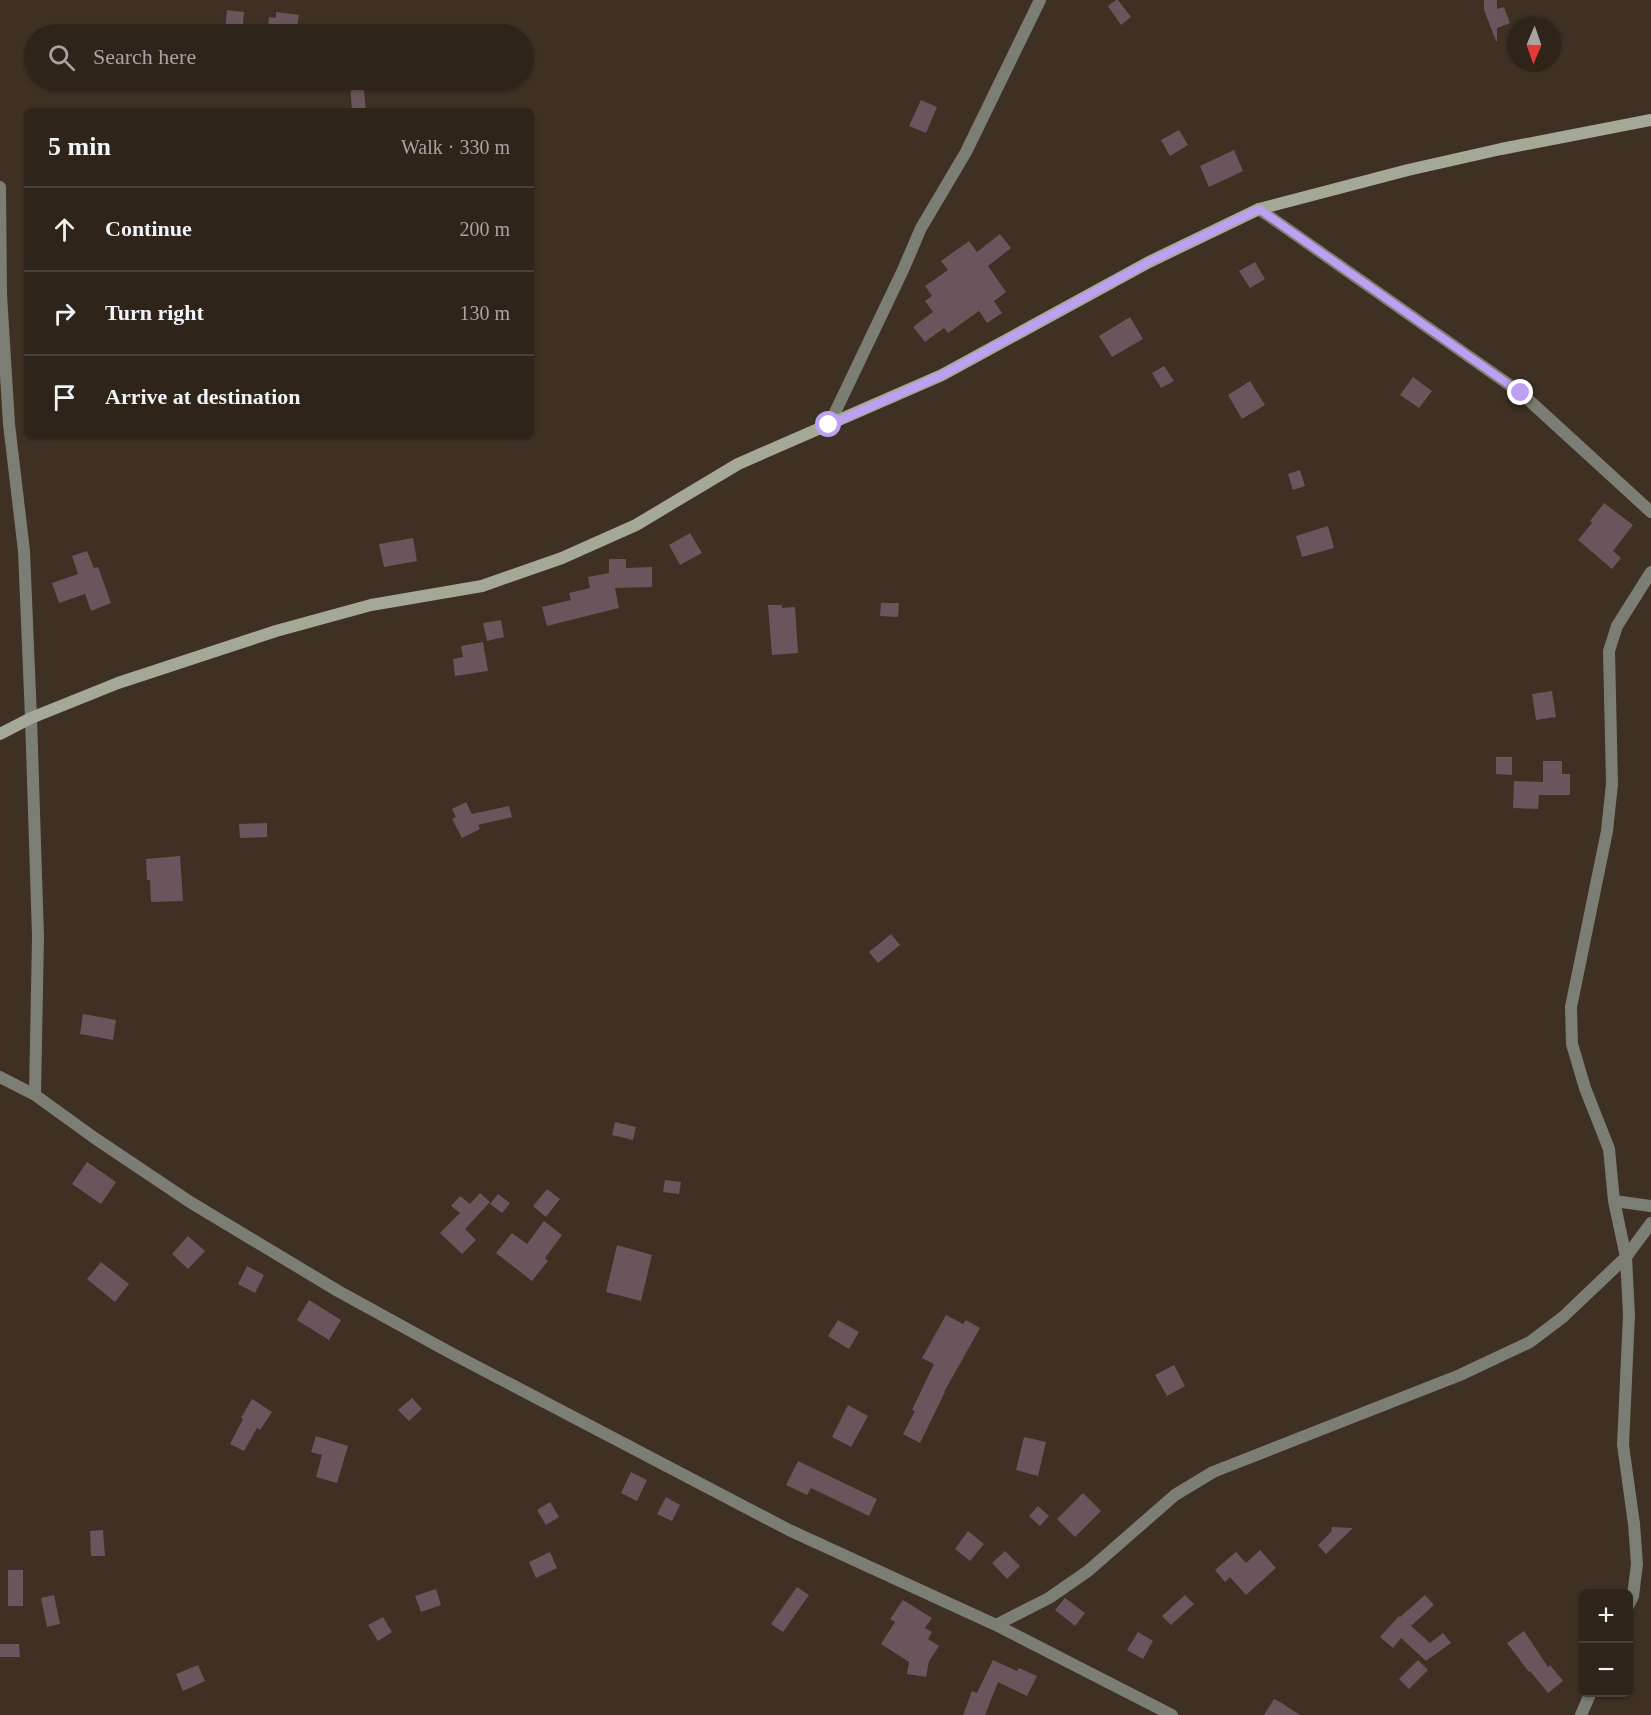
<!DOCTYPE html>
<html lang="en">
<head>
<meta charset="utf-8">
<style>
	:root { --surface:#2e241a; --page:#3a3027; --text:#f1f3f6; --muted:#a7a4a2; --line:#494139 }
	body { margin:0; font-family:Georgia,serif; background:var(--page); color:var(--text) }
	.controls { position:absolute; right:18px; bottom:18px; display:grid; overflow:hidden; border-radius:9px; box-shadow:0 2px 4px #0004 }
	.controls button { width:54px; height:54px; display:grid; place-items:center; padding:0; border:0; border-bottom:2px solid var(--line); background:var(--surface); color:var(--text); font:30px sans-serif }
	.compass { position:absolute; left:1507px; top:18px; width:54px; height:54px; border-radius:50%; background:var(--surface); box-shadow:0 2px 4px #0004; rotate:182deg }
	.stop { position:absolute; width:18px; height:18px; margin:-14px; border:4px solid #bca0f2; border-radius:50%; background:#fff }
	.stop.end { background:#bca0f2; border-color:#fff; box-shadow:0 2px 6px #0008 }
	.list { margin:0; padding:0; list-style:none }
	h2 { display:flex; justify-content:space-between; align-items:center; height:78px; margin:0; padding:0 24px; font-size:26px }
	h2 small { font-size:20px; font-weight:400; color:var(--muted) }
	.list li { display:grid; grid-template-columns:39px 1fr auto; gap:18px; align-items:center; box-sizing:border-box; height:84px; padding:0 24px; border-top:2px solid var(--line) }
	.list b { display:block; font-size:22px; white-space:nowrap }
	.list em { font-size:20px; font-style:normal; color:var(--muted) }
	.icon { flex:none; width:33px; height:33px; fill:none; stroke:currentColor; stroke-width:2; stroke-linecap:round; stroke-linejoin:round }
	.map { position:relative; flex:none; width:1651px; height:1715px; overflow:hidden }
	.search { position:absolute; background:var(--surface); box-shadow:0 2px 4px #0004; left:24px; top:24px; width:510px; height:66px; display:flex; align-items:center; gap:15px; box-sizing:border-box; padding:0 21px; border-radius:33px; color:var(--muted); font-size:22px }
	.panel { position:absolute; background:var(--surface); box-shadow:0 2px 4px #0004; left:24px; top:108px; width:510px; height:330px; border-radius:9px }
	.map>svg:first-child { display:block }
	.building { fill:#6a555c }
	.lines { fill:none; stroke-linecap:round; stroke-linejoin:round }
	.street { stroke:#7c7e75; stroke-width:12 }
	.secondary { stroke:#a5a799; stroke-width:12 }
	.route { stroke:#bca0f2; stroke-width:8 }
</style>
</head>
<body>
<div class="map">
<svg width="1651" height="1715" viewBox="0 0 1651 1715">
	<rect width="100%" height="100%" fill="#3e3023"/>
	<path class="building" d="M1116,0H1118L1131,17L1121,25L1108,6Z
		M1484,0H1497V9L1504,7L1510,23L1497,28V41H1496L1484,10Z
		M227,10L244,12L242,34H225Z
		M276,12L299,15L296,34H272V32L268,31L269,17L276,18Z
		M363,81L366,111H352L350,83Z
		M921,100L937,107L926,133L909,126Z
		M1179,130L1188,145L1170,156L1161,140Z
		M1234,150L1243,171L1209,187L1200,166Z
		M1000,234L1011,248L988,266L1006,292L994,301L1002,313L987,323L979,311L948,333L944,328L925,342L913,327L933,312L925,301L932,296L925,286L948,270L941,261L969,241L977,252Z
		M1255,262L1265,279L1250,288L1239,271Z
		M1130,317L1143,339L1112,357L1099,336Z
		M1164,366L1174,381L1161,388L1152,373Z
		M1413,377L1432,391L1419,408L1400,395Z
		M1250,381L1265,405L1242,419L1228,395Z
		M1300,470L1305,486L1293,490L1288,474Z
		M1604,503L1633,525L1613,551L1621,558L1612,569L1578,540L1592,523L1590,521Z
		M1328,526L1334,548L1302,557L1296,536Z
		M690,533L702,553L680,565L669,545Z
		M413,538L417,561L384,567L379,544Z
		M87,551L94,568L98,567L111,603L91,611L85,594L59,603L52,583L78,574L72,556Z
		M609,559H626V568L652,567V587L615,588L619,608L547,626L542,607L571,600L569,593L590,588L588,577L609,573Z
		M881,603H899L898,617L880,616Z
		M768,605H782V608L795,607L798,653L772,655Z
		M501,620L504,637L487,641L483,623Z
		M483,642L488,671L455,676L453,659L463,657L461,646Z
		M1552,691L1556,717L1536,720L1532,694Z
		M1496,757H1512V775L1496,774Z
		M1543,761H1562V774H1570V795H1539L1538,809L1513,808L1514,781L1543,782Z
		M466,802L472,814L509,806L512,817L478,825L480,829L462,838L452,819L456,817L452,809Z
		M267,823V837L240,838L239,824Z
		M180,856L183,901L151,902L150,880H147L146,859Z
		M891,934L900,945L878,963L869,952Z
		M83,1014L116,1020L113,1040L80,1034Z
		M615,1122L636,1127L633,1140L612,1135Z
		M87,1162L116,1182L101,1204L72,1184Z
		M665,1180L681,1182L679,1194L663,1192Z
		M547,1189L560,1199L546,1217L533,1206Z
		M480,1193L490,1202L465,1229L476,1240L462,1254L440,1233L460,1213L451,1206L460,1196L470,1204Z
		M498,1194L510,1203L502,1213L490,1204Z
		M544,1221L562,1235L545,1258L548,1261L532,1281L496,1253L512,1233L527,1244Z
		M188,1236L205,1251L188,1269L172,1254Z
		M617,1245L652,1255L641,1301L606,1292Z
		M101,1262L129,1284L115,1302L87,1279Z
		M247,1266L264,1275L255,1293L238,1284Z
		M309,1300L341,1320L329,1340L297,1320Z
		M946,1315L963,1324L966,1320L980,1328L944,1392H945L920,1443L903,1434L915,1411L912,1410L934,1364L922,1358Z
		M838,1320L859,1332L849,1349L828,1336Z
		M1174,1365L1185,1386L1167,1396L1155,1375Z
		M412,1398L422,1409L409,1421L398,1410Z
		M252,1399L272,1412L260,1430L257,1428L244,1451L230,1444L243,1419L241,1418Z
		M848,1405L868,1416L851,1447L832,1437Z
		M316,1436L348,1446L337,1483L316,1477L322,1455L311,1452Z
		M1024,1437L1046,1442L1038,1476L1016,1470Z
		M798,1461L877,1499L869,1516L811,1488L807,1495L786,1485Z
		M631,1472L647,1480L637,1501L621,1493Z
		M1083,1493L1101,1511L1075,1537L1057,1519Z
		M666,1497L680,1505L672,1521L657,1514Z
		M550,1502L559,1517L546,1525L537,1510Z
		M1038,1506L1049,1516L1040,1526L1029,1516Z
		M1332,1527L1353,1528L1326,1554L1318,1545L1331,1532Z
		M103,1530L105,1556H91L90,1531Z
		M968,1531L984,1544L970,1561L955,1549Z
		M1260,1550L1276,1568L1246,1595L1230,1577L1225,1582L1215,1570L1236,1552L1246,1563Z
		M1005,1551L1020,1566L1007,1579L992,1563Z
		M550,1552L557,1568L536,1578L529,1562Z
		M8,1570H23V1606H8Z
		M797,1587L809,1595L783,1632L771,1624Z
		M436,1589L441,1605L421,1612L415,1596Z
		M54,1595L60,1624L47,1627L41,1598Z
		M1185,1595L1194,1604L1171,1625L1162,1616Z
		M1425,1595L1434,1605L1411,1626L1430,1643L1443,1633L1451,1643L1426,1661L1401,1638L1393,1648L1380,1637L1399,1616L1400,1617Z
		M1065,1598L1085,1613L1075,1626L1055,1610Z
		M903,1600L932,1618L925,1628L932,1632L928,1639L939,1646L929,1661L926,1677L907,1674L909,1662L881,1644L895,1622L890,1619Z
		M383,1617L392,1632L378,1641L368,1625Z
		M1524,1631L1548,1667L1550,1665L1563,1681L1548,1693L1530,1671L1529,1672L1507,1643Z
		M1138,1632L1153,1641L1143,1659L1127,1650Z
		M0,1644H19L20,1657H0Z
		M993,1660L1017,1671L1019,1668L1037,1676L1027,1696L998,1682L985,1715H963L972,1691L977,1693Z
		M1418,1660L1428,1670L1409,1689L1399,1679Z
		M198,1665L205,1681L183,1691L176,1674Z
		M1274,1699L1280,1702L1300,1715H1264Z"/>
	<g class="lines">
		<path class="street" d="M0,187L1,294L9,424L24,551L31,718L38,936L35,1095
			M1259,209L1521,393L1651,512
			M829,425L903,270L921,228L966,152L1040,0
			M0,1077L35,1095L96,1139L190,1202L338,1291L449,1352L789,1530L996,1625L1172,1715
			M1614,1201L1651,1206
			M1628,1606L1633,1596L1637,1564L1634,1524L1623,1445L1629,1315L1626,1257L1614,1201L1609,1149L1585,1088L1572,1044L1571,1007L1607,831L1612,784L1609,651L1617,626L1651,572
			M996,1625L1049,1598L1088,1571L1175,1495L1213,1472L1460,1375L1530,1342L1563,1317L1626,1257L1651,1223
			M1581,1715L1591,1692"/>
		<path class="secondary" d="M0,734L31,718L118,683L276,631L371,605L482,586L562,558L636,525L738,464L942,375L1149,262L1259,209L1408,170L1501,149L1651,120"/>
	</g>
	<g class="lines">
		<path class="route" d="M829,425L942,375L1149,262L1259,209L1521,393"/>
	</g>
</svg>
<div class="controls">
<button>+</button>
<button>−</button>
</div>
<svg class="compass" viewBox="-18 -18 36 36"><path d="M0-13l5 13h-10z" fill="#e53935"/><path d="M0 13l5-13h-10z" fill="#a7a4a2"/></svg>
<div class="stop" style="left:829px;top:425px"></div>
<div class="stop end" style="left:1521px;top:393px"></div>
<div class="search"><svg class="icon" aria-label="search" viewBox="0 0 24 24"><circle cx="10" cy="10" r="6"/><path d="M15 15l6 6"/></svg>Search here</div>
<section class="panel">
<h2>5 min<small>Walk · 330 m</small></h2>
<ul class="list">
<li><svg class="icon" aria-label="ahead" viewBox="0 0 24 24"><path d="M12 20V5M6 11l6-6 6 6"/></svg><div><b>Continue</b></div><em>200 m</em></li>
<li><svg class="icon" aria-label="right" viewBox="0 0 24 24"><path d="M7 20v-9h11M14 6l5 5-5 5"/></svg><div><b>Turn right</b></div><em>130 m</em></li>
<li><svg class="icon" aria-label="arrive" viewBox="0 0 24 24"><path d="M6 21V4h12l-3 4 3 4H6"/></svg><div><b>Arrive at destination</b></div></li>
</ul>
</section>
</div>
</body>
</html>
